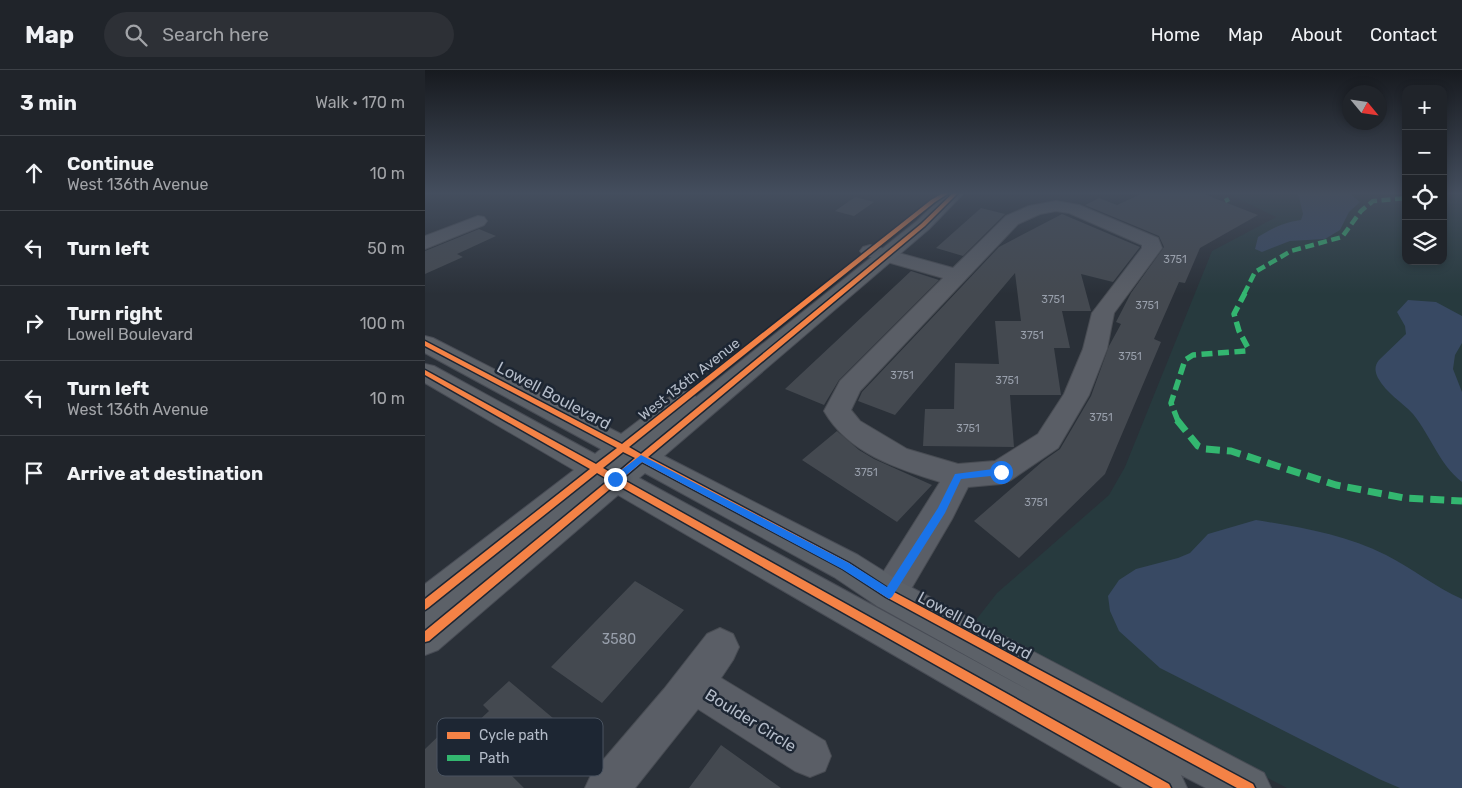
<!DOCTYPE html>
<html lang="en">
<head>
<meta charset="utf-8">
<style>
	:root { --surface:#20242a; --page:#2d3036; --text:#f1f3f6; --muted:#a2a4a8; --line:#3d4147 }
	body { margin:0; font-family:Rubik,sans-serif; background:var(--page); color:var(--text) }
	.controls { position:absolute; right:15px; top:15px; display:grid; overflow:hidden; border-radius:10px; box-shadow:0 2px 8px #0003 }
	.controls button { width:45px; height:45px; display:grid; place-items:center; padding:0; border:0; border-bottom:1px solid var(--line); background:var(--surface); color:var(--text); font:25px sans-serif }
	.compass { position:absolute; left:917px; top:15px; width:45px; height:45px; border-radius:50%; background:var(--surface); box-shadow:0 2px 8px #0003; rotate:119deg }
	.stop { position:absolute; width:15px; height:15px; margin:-11px; border:4px solid #1a73e8; border-radius:50%; background:#fff }
	.stop.end { background:#1a73e8; border-color:#fff; box-shadow:0 1px 5px #0008 }
	.list { margin:0; padding:0; list-style:none }
	h2 { display:flex; justify-content:space-between; align-items:center; height:65px; margin:0; padding:0 20px; font-size:21px }
	h2 small { font-size:16px; font-weight:400; color:var(--muted) }
	.list li { display:grid; grid-template-columns:32px 1fr auto; gap:15px; align-items:center; box-sizing:border-box; height:75px; padding:0 20px; border-top:1px solid var(--line) }
	.list b { display:block; font-size:19px; white-space:nowrap }
	.list p { margin:0; font-size:16px; white-space:nowrap; color:var(--muted) }
	.list em { font-size:16px; font-style:normal; color:var(--muted) }
	.icon { flex:none; width:28px; height:28px; fill:none; stroke:currentColor; stroke-width:2; stroke-linecap:round; stroke-linejoin:round }
	.map { position:relative; flex:none; width:1037px; height:718px; overflow:hidden }
	header { display:flex; align-items:center; gap:30px; box-sizing:border-box; height:70px; padding:0 25px; background:var(--surface); border-bottom:1px solid var(--line) }
	header strong { font-size:24px }
	nav { display:flex; gap:28px; margin-inline-start:auto; font-size:18px }
	.search { width:350px; height:45px; background:var(--page); display:flex; align-items:center; gap:12px; box-sizing:border-box; padding:0 18px; border-radius:28px; color:var(--muted); font-size:19px }
	main { display:flex }
	aside { flex:1; background:var(--surface) }
	.map>svg:first-child { display:block }
	.green { fill:#273a3e }
	.water { fill:#384963 }
	.building { fill:#444950 }
	.lines { fill:none; stroke-linecap:round; stroke-linejoin:round }
	.minor-casing { stroke:#484c53; stroke-width:2 }
	.major-casing { stroke:#484c55; stroke-width:2 }
	.minor { fill:#5a5e66; fill-rule:evenodd }
	.major { fill:#5c6168; fill-rule:evenodd }
	.quiet-far2 { stroke:#33b770; stroke-width:4.5; stroke-dasharray:9 4.5; stroke-linecap:butt }
	.quiet-far1 { stroke:#33b770; stroke-width:5.5; stroke-dasharray:11 5.5; stroke-linecap:butt }
	.quiet { stroke:#33b770; stroke-width:7; stroke-dasharray:14 7; stroke-linecap:butt }
	.cycleway-casing { stroke:#1d2633; stroke-width:3 }
	.cycleway { fill:#f48246; fill-rule:evenodd }
	.route { fill:#1a73e8 }
	.labels { text-anchor:middle; stroke-width:5; stroke-linejoin:round; paint-order:stroke }
	.number-label { font-size:11px; fill:#989fab }
	.street-label { font-size:14px; fill:#b4bcc9; stroke:#1d2633 }
	.near-number-label { font-size:14px; fill:#989fab }
	.near-street-label { font-size:16px; fill:#b4bcc9; stroke:#1d2633 }
	.key { fill:#1d2633; stroke:#4a5360; stroke-width:1 }
	.key-label { font-size:14px; fill:#b4bcc9 }
</style>
</head>
<body>
<header>
<strong>Map</strong>
<div class="search"><svg class="icon" aria-label="search" viewBox="0 0 24 24"><circle cx="10" cy="10" r="6"/><path d="M15 15l6 6"/></svg>Search here</div>
<nav><a>Home</a><a>Map</a><a>About</a><a>Contact</a></nav>
</header>
<main>
<aside>
<h2>3 min<small>Walk · 170 m</small></h2>
<ul class="list">
<li><svg class="icon" aria-label="ahead" viewBox="0 0 24 24"><path d="M12 20V5M6 11l6-6 6 6"/></svg><div><b>Continue</b><p>West 136th Avenue</p></div><em>10 m</em></li>
<li><svg class="icon" aria-label="left" viewBox="0 0 24 24"><path d="M17 20v-9H6M10 6l-5 5 5 5"/></svg><div><b>Turn left</b></div><em>50 m</em></li>
<li><svg class="icon" aria-label="right" viewBox="0 0 24 24"><path d="M7 20v-9h11M14 6l5 5-5 5"/></svg><div><b>Turn right</b><p>Lowell Boulevard</p></div><em>100 m</em></li>
<li><svg class="icon" aria-label="left" viewBox="0 0 24 24"><path d="M17 20v-9H6M10 6l-5 5 5 5"/></svg><div><b>Turn left</b><p>West 136th Avenue</p></div><em>10 m</em></li>
<li><svg class="icon" aria-label="arrive" viewBox="0 0 24 24"><path d="M6 21V4h12l-3 4 3 4H6"/></svg><div><b>Arrive at destination</b></div></li>
</ul>
</aside>
<div class="map">
<svg width="1037" height="718" viewBox="0 0 1037 718">
	<rect width="100%" height="100%" fill="#2a3038"/>
	<path class="green" d="M801,123H981V191H1018V123H1037V718H862L547,555L572,523L684,425L700,397L787,181L851,147Z"/>
	<path class="water" d="M873,123H924L935,132L924,142L915,160L900,169L865,171L837,182L830,179L833,167C848,158 859,152 876,150L878,144Z
		M983,230L1011,232L1037,246V273L1030,285L1028,299L1037,322V412C1014,394 1006,366 988,344C977,332 961,323 953,308C950,302 949,296 954,290L981,264L980,256L972,242Z
		M831,450C874,457 922,465 961,485C987,498 1010,517 1037,529V718H975L954,709L735,598L694,561L685,541L683,526L694,510L711,499L753,488L765,483L783,464Z"/>
	<path class="building" d="M716,124H779L833,145L775,178L760,213L754,212L729,269L736,272L680,404L594,488L549,451L618,391L635,379L666,326L684,276L696,254L691,252L706,223L739,177L734,166L660,135L674,128L692,135Z
		M430,127L449,132L429,146L410,141Z
		M556,138L580,144L538,186L511,178Z
		M637,144L715,177L688,212L656,204L666,241H637L645,278H629L636,325H585L589,377L498,376L500,339H529L530,293L574,294L570,251H596L590,203L470,345L433,331L437,322L574,177Z
		M54,159L71,166L32,184L38,187L0,204V181Z
		M486,201L514,210L414,310L399,335L360,319Z
		M412,361L434,380L449,389L507,415L472,452L377,390Z
		M210,511L259,540L177,633L126,597Z
		M84,611L135,654L86,705L99,718H0V679L26,654L38,665L64,641L58,635Z
		M296,675L356,718H264Z"/>
	<g class="lines">
		<defs>
			<path id="minor" d="M631,131L654,135L733,168L737,178L689,243L682,279L664,325L633,378L586,410L576,414L543,417L527,449L476,536L464,540L452,536L447,524L452,512L515,412C471,398 423,383 399,341L415,311L518,208L438,185L435,181L438,177L445,175L528,198L581,146L604,136ZM631,141L644,143L717,175V178L667,243L658,279L639,324L613,364L570,391L533,394L482,379L435,351L426,340L435,321L593,154L615,144Z
				M53,146L59,147L62,151L59,155L0,179V166Z
				M295,558L308,564L314,577L308,590L296,608L400,671L406,686L400,701L385,707L370,701L273,639L210,718H160L167,703L239,619L282,564Z"/>
			<path id="major" d="M521,123H539L504,159L239,386L433,485L476,512L839,703L846,718H781L756,705L762,718H698L193,425L13,580L0,585V514L149,400L0,313V294L9,296L170,384L176,379L0,283V266L8,268L196,364L250,323L259,320L268,323L271,327L492,151ZM220,403L409,507L452,536L607,622L214,408Z"/>
		</defs>
		<use href="#minor" class="minor-casing"/>
		<use href="#major" class="major-casing"/>
		<use href="#minor" class="minor"/>
		<use href="#major" class="major"/>
		<path class="quiet-far2" d="M800,131L804,129
			M819,224L830,202L866,181L917,167L936,141L948,131L981,128"/>
		<path class="quiet-far1" d="M753,351L746,333L760,290L768,285L821,281L823,278L814,261L809,244L820,223"/>
		<path class="quiet" d="M752,350L773,376L780,379L806,381L911,415L979,428L1037,431"/>
		<defs>
			<path id="cycleway" d="M518,123H524L510,132L204,377L216,384L496,154L528,123H533L500,156L223,387L424,493L467,521L828,714L830,718H812L461,527L418,499L217,392L197,409L744,714L746,718H728L191,414L4,571L0,572V561L184,410L172,403L3,538L0,540V529L165,399L0,305V300L171,394L192,378L0,276V271L197,374L506,130ZM198,382L210,388L190,405L178,398Z"/>
		</defs>
		<use href="#cycleway" class="cycleway-casing"/>
		<use href="#cycleway" class="cycleway"/>
	</g>
	<linearGradient id="sky" x2="0" y2="1"><stop stop-color="#171a1f"/><stop offset="0.55" stop-color="#444e5e"/><stop offset="1" stop-color="#444e5e" stop-opacity="0"/></linearGradient>
	<rect width="1037" height="224" fill="url(#sky)"/>
	<path class="route" d="M216,385L424,493L462,517L513,438L530,404L576,398L581,402L576,405L536,409L520,443L467,527L464,529L417,499L217,392L193,412H187V407Z"/>
	<g class="labels">
		<g class="number-label">
			<text x="750" y="193">3751</text>
			<text x="628" y="233">3751</text>
			<text x="722" y="239">3751</text>
			<text x="607" y="269">3751</text>
			<text x="705" y="290">3751</text>
			<text x="477" y="309">3751</text>
			<text x="582" y="314">3751</text>
			<text x="676" y="351">3751</text>
			<text x="543" y="362">3751</text>
			<text x="441" y="406">3751</text>
			<text x="611" y="436">3751</text>
		</g>
		<g class="street-label">
			<text transform="translate(264 309) rotate(-38)" y="5">West 136th Avenue</text>
		</g>
		<g class="near-number-label">
			<text x="194" y="574">3580</text>
		</g>
		<g class="near-street-label">
			<text transform="translate(129 325) rotate(28)" y="6">Lowell Boulevard</text>
			<text transform="translate(550 555) rotate(28)" y="6">Lowell Boulevard</text>
			<text transform="translate(326 650) rotate(32)" y="6">Boulder Circle</text>
		</g>
	</g>
	<rect x="12" y="648" width="166" height="58" rx="8" class="key"/>
	<rect x="22" y="662" width="23" height="7" fill="#f48246"/>
	<rect x="22" y="685" width="23" height="6" fill="#33b770"/>
	<g class="key-label">
		<text x="54" y="670">Cycle path</text>
		<text x="54" y="693">Path</text>
	</g>
</svg>
<div class="controls">
<button>+</button>
<button>−</button>
<button><svg class="icon" aria-label="locate" viewBox="0 0 24 24"><circle cx="12" cy="12" r="6"/><path d="M12 2v4M12 18v4M2 12h4M18 12h4"/></svg></button>
<button><svg class="icon" aria-label="layers" viewBox="0 0 24 24"><path d="M12 4l9 5-9 5-9-5zM3 14l9 5 9-5"/></svg></button>
</div>
<svg class="compass" viewBox="-18 -18 36 36"><path d="M0-13l5 13h-10z" fill="#e53935"/><path d="M0 13l5-13h-10z" fill="#a2a4a8"/></svg>
<div class="stop" style="left:576px;top:402px"></div>
<div class="stop end" style="left:190px;top:409px"></div>
</div>
</main>
</body>
</html>
